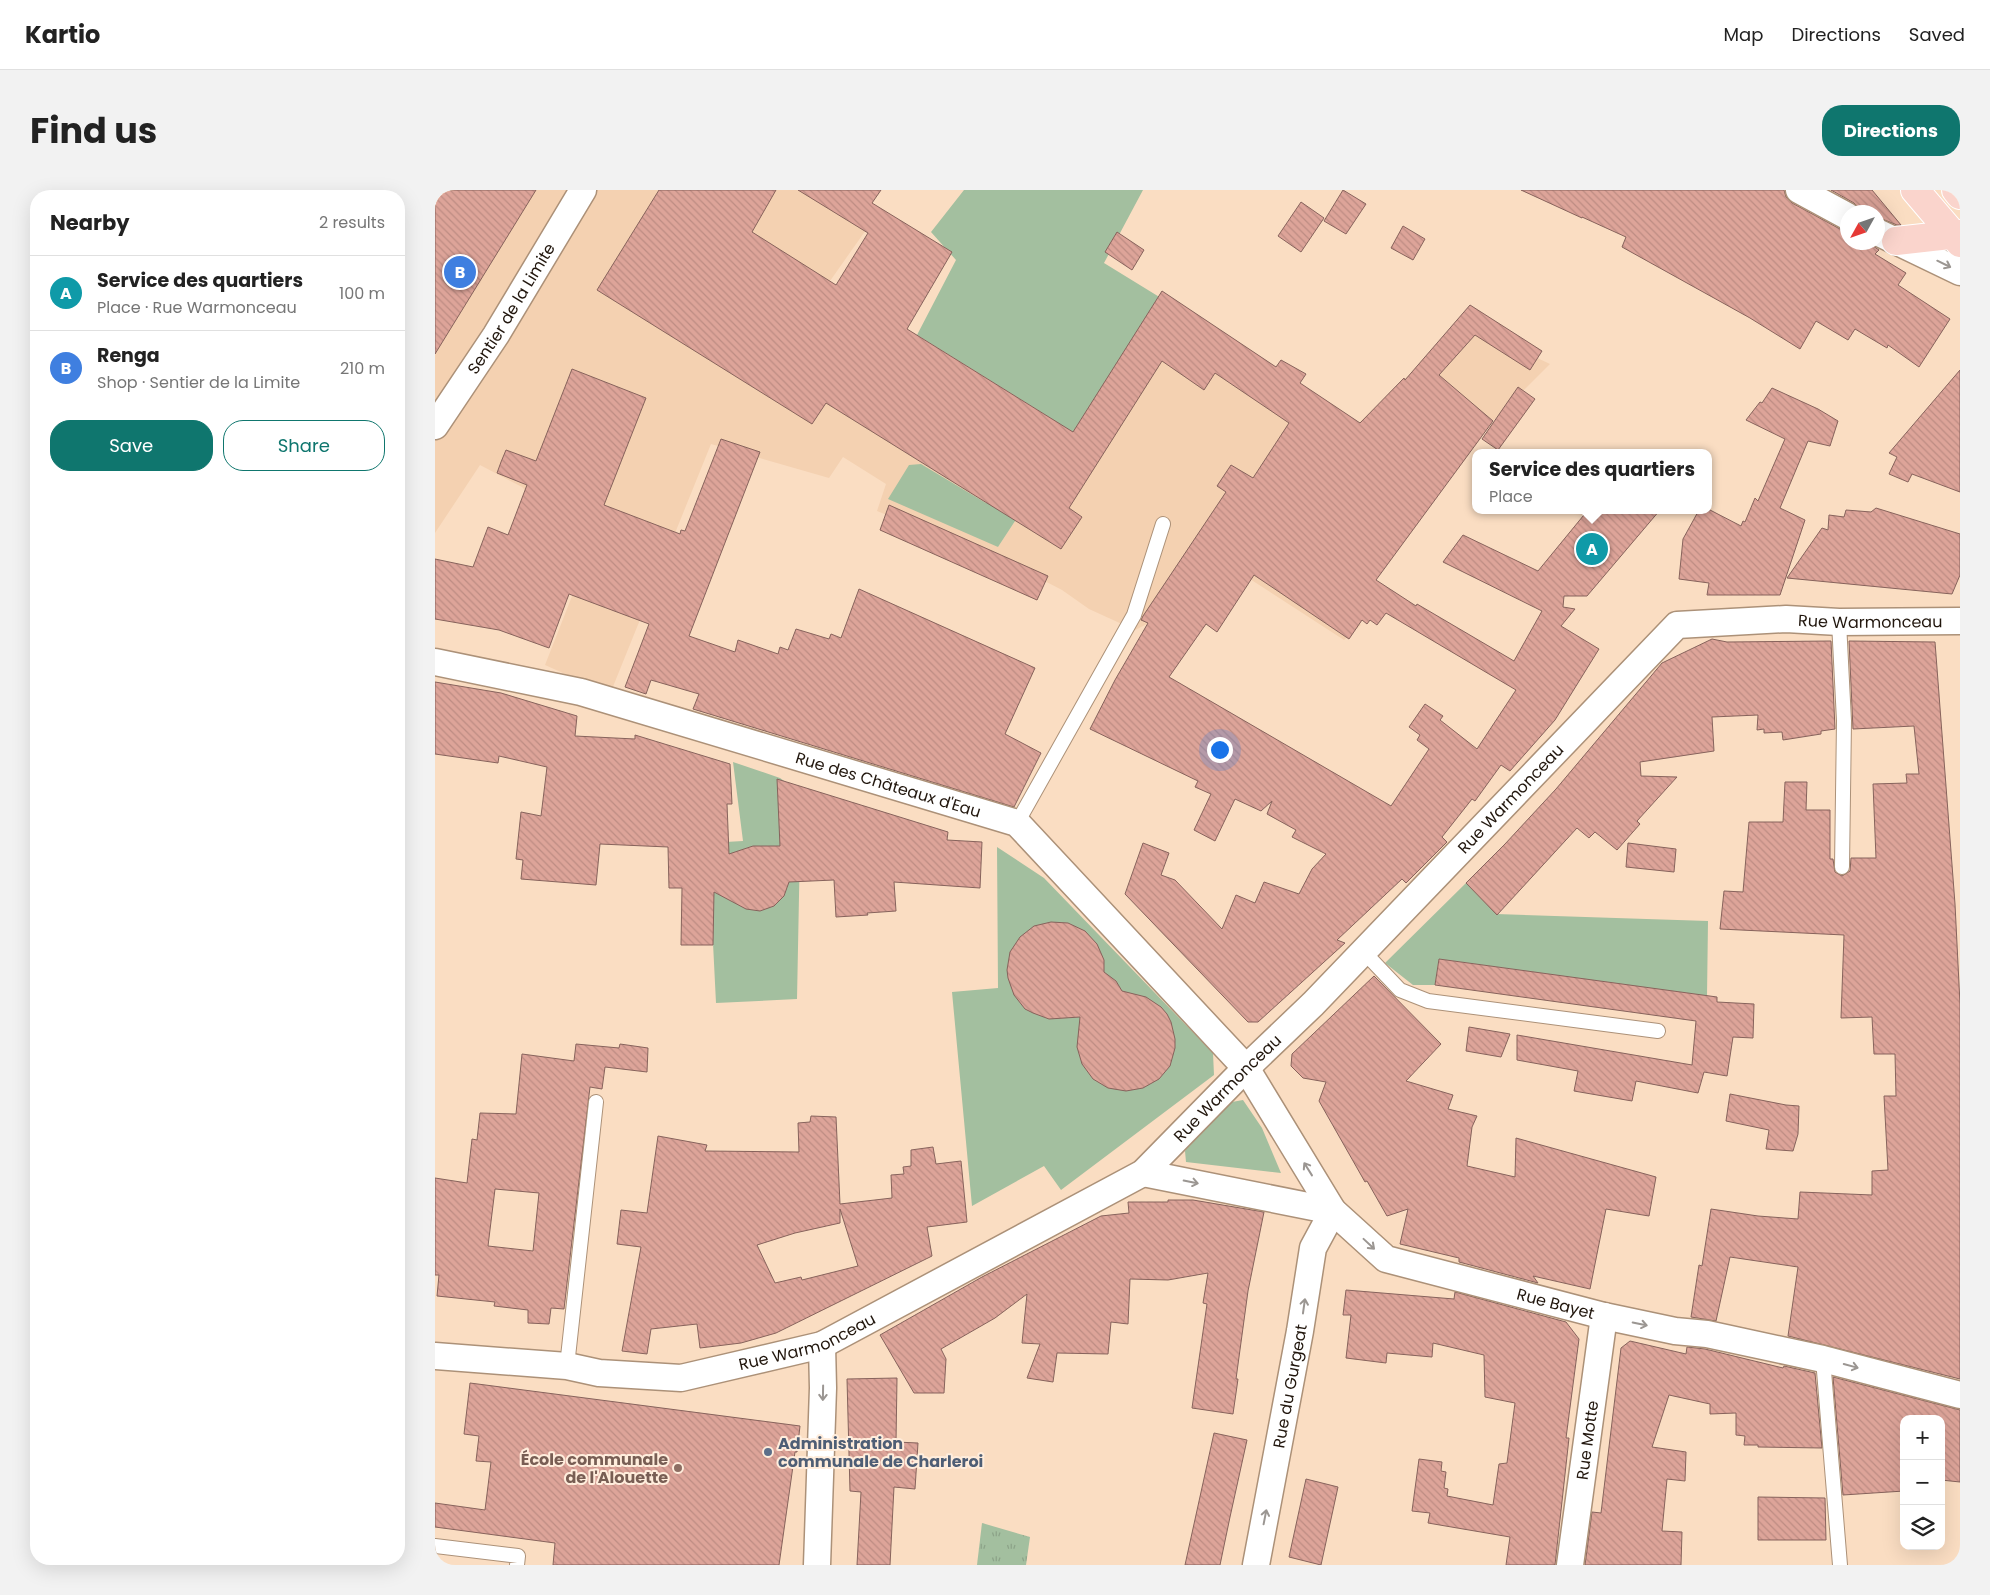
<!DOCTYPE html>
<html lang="en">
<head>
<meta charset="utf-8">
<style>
	:root { --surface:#fff; --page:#f2f2f2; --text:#222; --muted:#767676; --line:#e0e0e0; --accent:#0f766e }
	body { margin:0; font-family:Poppins,sans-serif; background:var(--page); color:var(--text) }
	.controls { position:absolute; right:15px; bottom:15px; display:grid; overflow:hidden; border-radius:10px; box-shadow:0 5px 20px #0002 }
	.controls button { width:45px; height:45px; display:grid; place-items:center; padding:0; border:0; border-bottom:1px solid var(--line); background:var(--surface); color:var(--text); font:25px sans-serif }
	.compass { position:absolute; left:1405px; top:15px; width:45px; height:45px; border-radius:50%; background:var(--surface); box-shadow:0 5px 20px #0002; rotate:230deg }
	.you { position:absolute; left:784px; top:559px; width:18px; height:18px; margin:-12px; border:4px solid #fff; border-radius:50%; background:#1a73e8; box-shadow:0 0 0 8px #1a73e833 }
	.badge { display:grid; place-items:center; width:32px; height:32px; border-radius:50%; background:var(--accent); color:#fff; font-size:16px; font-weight:700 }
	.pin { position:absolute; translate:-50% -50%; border:2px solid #fff; box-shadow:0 1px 5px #0006 }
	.popup { position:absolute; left:1037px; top:259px; width:240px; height:65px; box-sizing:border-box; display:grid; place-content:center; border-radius:10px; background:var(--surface); filter:drop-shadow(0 1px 4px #0005); font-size:16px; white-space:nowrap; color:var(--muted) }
	.popup b { font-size:19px; color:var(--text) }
	.popup::after { content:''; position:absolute; left:50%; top:100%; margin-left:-10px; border:10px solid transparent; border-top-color:var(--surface) }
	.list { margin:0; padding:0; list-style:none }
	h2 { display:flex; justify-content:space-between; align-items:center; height:65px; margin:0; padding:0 20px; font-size:21px }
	h2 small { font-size:16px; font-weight:400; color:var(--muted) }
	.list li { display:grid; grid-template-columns:32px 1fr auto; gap:15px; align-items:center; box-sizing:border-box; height:75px; padding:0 20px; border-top:1px solid var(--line) }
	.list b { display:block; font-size:19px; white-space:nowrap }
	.list p { margin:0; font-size:16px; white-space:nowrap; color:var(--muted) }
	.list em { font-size:16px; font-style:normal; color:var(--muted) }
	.actions { display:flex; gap:10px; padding:15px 20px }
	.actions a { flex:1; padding:11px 0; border:1px solid var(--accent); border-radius:20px; text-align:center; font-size:18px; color:var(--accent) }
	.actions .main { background:var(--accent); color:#fff }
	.icon { flex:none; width:28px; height:28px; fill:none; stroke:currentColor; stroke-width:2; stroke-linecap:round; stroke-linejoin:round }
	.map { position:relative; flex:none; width:1525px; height:1375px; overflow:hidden; border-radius:20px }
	header { display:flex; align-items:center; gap:30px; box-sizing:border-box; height:70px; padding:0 25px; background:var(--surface); border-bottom:1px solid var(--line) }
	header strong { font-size:24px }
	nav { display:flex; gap:28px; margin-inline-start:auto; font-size:18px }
	.intro { display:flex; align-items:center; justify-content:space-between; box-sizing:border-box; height:120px; padding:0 30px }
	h1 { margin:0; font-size:35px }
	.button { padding:12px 22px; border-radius:20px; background:var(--accent); color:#fff; font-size:18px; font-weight:700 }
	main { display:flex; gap:30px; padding:0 30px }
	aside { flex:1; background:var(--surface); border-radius:20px; box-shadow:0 5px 20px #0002 }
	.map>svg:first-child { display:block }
	.built { fill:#f4d1b1 }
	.grass { fill:#a3bf9f }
	.park { fill:url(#park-tufts) }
	.building { fill:url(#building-back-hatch); stroke:#87635c; fill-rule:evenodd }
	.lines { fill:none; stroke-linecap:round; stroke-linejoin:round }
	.service-casing { stroke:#ac9178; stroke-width:16 }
	.minor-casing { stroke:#ac9178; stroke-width:29 }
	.primary-casing { stroke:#fff; stroke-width:30 }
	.service { stroke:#fff; stroke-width:14 }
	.minor { stroke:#fff; stroke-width:26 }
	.primary { stroke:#fad4cc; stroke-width:28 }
	.oneway { stroke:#9b9692 }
	.service-dot { fill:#5c6f8a; stroke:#ffeddc; stroke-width:2 }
	.education-dot { fill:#8d6e63; stroke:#ffeddc; stroke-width:2 }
	.labels { text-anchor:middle; stroke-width:4; stroke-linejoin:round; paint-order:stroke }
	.street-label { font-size:16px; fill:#21160d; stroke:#ffeddc }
	.service-label { font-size:16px; font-weight:bold; fill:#4e5e75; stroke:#ffeddc; text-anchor:start }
	.education-label { font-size:16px; font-weight:bold; fill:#785e54; stroke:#ffeddc; text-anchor:end }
</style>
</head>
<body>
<header>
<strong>Kartio</strong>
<nav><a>Map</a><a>Directions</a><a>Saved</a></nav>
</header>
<div class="intro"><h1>Find us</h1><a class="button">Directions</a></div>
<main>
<aside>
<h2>Nearby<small>2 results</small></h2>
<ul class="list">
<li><span class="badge" style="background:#0f9aa8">A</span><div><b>Service des quartiers</b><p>Place · Rue Warmonceau</p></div><em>100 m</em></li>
<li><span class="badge" style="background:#3f7fe0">B</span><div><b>Renga</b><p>Shop · Sentier de la Limite</p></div><em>210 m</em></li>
</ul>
<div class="actions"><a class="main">Save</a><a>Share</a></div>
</aside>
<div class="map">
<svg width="1525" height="1375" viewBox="0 0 1525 1375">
	<defs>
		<pattern id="park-tufts" width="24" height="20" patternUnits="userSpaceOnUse" patternTransform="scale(1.25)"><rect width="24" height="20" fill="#a3bf9f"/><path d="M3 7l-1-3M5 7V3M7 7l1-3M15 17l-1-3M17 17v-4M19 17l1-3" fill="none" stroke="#8ca388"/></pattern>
		<pattern id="building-back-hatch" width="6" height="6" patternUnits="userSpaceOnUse" patternTransform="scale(1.25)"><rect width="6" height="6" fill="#dda499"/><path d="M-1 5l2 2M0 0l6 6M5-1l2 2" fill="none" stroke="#bd8c83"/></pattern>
	</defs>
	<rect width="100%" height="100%" fill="#faddc2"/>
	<path class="built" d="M0,0H412L445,20L395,91L609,224L550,314L486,274L563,357L726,108L923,234L1028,133L1115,174L1053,236L912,424L926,435L909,450L801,380L769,437L753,455L714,433L700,440L654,419L627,400L600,386L442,321L451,294L408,267L394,288L276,254L175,504L110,475L141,396L93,303L87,297L45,275L0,343Z"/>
	<path class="grass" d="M529,0H708L669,73L726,108L563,357L453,309L474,275L486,274L551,313L609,224L482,145L521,70L496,42Z
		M298,572L345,588L366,603L362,809L281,813L273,653L308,651Z
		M562,657L609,688L778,863L779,885L626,1000L609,976L537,1016L517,802L563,798Z
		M1031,693L1061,724L1273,731L1272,806L1004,769L1000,795H978L950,773Z
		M808,910L827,938L846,983L751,972L750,961L754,955L778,928L797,912Z"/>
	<path class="park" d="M547,1333L595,1347L591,1375H542Z"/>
	<path class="building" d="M0,0H101L0,164Z
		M224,0H341L317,42L401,95L433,43L363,0H446L437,13L517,62L472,139L638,242L727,101L841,177L846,170L871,184L865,193L925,233L969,188L970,190L1035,115L1107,161L1095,180L1040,145L1004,185L1058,231L941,390L981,416L982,414L1079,471L1107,421L1008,372L1028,345L1103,381L1153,320H1225L1152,406H1129L1128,417L1140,419L1126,436L1164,459L1120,530L1075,581L1066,575L1040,611L1037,609L1007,647L1012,652L971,693L967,689L902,750L910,753L823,832H813L690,704L708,653L734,663L726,685L740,690L787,739L801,705L820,713L829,692L864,704L877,679L891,664L857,647L861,640L832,624L837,611L826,621L800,609L780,651L759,640L776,604L760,597L763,591L655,539L680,490L713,433L706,430L708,426L791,302L782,296L796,275L818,288L854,233L780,183L769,200L727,171L634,318L647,327L626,359L391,213L377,234L162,100ZM819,385L914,449L927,430L932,434L935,430L942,435L951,423L1081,500L1042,559L1005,530L1008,526L990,514L974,537L985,545L982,550L994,559L956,616L734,487L771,434L782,442Z
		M908,0L931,14L911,44L889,31Z
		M1086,0H1349L1351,7L1357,13L1405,39L1412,41V52H1432L1444,60L1440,64L1471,83L1463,95L1515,129L1484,177L1453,155L1452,158L1420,139L1413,150L1381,131L1365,159L1315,128L1187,57L1191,47L1147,27V28Z
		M1396,0H1437L1466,35H1462L1442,27V22H1426L1424,18L1419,13Z
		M866,12L889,28L866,62L843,46Z
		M968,36L990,49L978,70L956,58Z
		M682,42L709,60L697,80L670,62Z
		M137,179L211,208L169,315L245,344L246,340L250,341L286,249L325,262L254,446L300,462L303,450L343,464L345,457L353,460L361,439L394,449L396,444L406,448L424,399L600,478L570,544L606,563L579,617L258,519L264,504L216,490L211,504L190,497L214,434L134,404L114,458L64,440L0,429V369L38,377L53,337L73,345L92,295L62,283L66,272L71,260L101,271Z
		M1525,180V302L1477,284L1473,292L1454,284L1462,267L1454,263Z
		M1083,197L1100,209L1063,260L1047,249Z
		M1337,198L1383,219L1403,231L1395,256L1373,251L1345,318L1370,330L1345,405H1272L1274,393L1244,389L1248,349L1264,320H1275L1306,336L1308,331L1310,332L1320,308L1323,311L1350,249L1311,230L1325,212L1327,213Z
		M454,315L613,386L602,410L445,340Z
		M1441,318L1525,344V385L1517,404L1352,388L1387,338L1393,340L1394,325L1409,327L1411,320L1436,322Z
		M1277,449L1292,452L1396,451L1400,539L1386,541V544L1348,550L1347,542L1329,543V539L1322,540L1323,525L1277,527L1279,561L1205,572L1206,586L1242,587L1202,631L1205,634L1182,660L1160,642L1154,648L1142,638L1062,725L1031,693L1070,654L1121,599L1227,473Z
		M1414,451L1500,452L1520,714L1525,814V1189L1353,1146L1363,1077L1295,1067L1281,1131L1256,1127L1264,1075L1267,1076L1276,1019L1323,1026L1363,1029L1365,1002L1437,1005V981L1453,980L1449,906H1461L1460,864H1439L1437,827L1406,828L1409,745L1285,739L1289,701L1308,702L1314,632H1348L1350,592H1372L1371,620H1395V669H1398L1400,682L1407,686L1415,681L1416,668H1441L1438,594L1472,593L1471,584H1484L1479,536L1418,539Z
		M0,492L66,503L142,526L140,546L200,549V545L295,574L297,614H292L294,664L318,656H345L342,589L513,642L512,650L547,652L545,698L459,692L461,721L432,723L433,725L401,727L399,690L354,692L349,706L339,716L325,721L311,719L279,702L278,755H246L247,698H234L233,657L165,654L161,695L86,689L88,670L81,669L86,622L106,626L112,577L64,566L63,573L0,564Z
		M1193,653L1241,659L1239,682L1191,677Z
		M616,732L633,733L650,741L662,754L669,770V782L681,791L687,801L711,807L726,817L732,824L736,832L740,849V858L735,876L724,889L708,898L691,901L673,898L658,889L647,874L642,857L645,827L614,829L598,823L590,819L579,805L573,788L572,780L575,762L585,747L599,736Z
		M1004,769L1282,807V812L1319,814L1318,848L1298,847L1292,886L1269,882L1263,903L1201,891L1197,911L1139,901L1143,881L1082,870V845L1257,875L1261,831L1000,795Z
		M939,786L1006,854L971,891L1018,905L1013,919L1042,926L1037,937L1032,976L1080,987L1081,948L1221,987L1214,1026L1171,1019L1155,1099L1098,1086L1103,1093L1024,1072V1068L965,1054L973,1019L952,1026L932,991L930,992L884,911L891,892L868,888L856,876L857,864Z
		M1034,837L1075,844L1066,867L1031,861Z
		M141,854L184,858L185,854L213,858L212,882L170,877L167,899L155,897L129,1119L116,1118L114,1134L93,1133V1120L59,1116L60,1112L2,1106L4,1085H0V988L32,993L37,949L42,950L45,923L81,924L87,864L139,871ZM60,999L104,1003L98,1061L53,1056Z
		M1295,904L1351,915L1364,916L1363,944L1358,961L1331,959L1334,940L1291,931Z
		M376,926L401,927L405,1014L457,1008L456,985L469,984L468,977L476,976V960L498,957L501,974L526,971L532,1032L492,1037L497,1066L341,1143L306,1153L265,1158L262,1134L216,1139L212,1164L187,1161L206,1057L182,1054L186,1020L212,1023L223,946L272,955L270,961L364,962L363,933L375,932ZM405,1019L423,1076L367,1090L366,1087L340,1093L322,1055L360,1043L405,1033Z
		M733,1010H758L829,1022L813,1101L801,1189H803L798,1224L757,1218L772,1114L768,1113L773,1083L733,1090L695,1089L693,1134L676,1132L673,1164L622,1163L618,1192L592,1188L605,1154L587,1153L592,1104L560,1128L506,1159L511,1169L509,1203H479L445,1145L547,1087L666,1026L694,1023L693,1012H733Z
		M911,1100L1019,1109L1020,1102L1131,1132L1144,1149L1131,1248H1134L1120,1375H1071L1075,1347L993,1333L995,1323L977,1321L984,1269L1007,1272L1006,1281L1011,1282L1009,1298L1013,1299L1012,1306L1058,1315L1064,1274L1072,1273L1080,1213L1050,1207L1049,1165L998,1153L997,1167L952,1163L951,1173L911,1168L916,1125H908Z
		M1195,1151L1251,1164L1252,1157L1270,1159L1348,1178L1349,1176L1380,1183L1387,1258L1323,1257V1255H1309L1310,1246L1301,1245V1223L1275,1224V1214L1234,1205L1217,1257L1251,1262L1250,1291L1232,1289L1227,1341L1247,1342L1246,1375H1150L1157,1322L1166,1323L1186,1158Z
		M1398,1187L1525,1220V1292L1506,1290V1229H1469V1301L1408,1305Z
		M462,1188L461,1252L483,1253L480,1299L459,1297L455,1375H422L426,1302L415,1301L412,1189Z
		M35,1193L365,1236L362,1262H360L344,1375H118L120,1353L0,1337V1313L50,1320L56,1272L41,1271L44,1246L29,1244Z
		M779,1243L812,1250L795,1327L785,1375H750Z
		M871,1289L903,1297L886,1375L854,1367Z
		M1323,1307L1390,1308L1391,1350H1323Z"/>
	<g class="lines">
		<defs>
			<path id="service" d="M1404,432L1409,531L1407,677
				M582,633L699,425L728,334
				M928,761L965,800L993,811L1223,841
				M1388,1169L1405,1375
				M132,1176L161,912
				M0,1356L83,1366L82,1375"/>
			<g id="minor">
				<path d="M1364,0L1412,26"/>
				<path d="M1442,42L1525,82"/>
				<path id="s1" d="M0,236L61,145L148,0"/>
				<path id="s2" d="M0,472L146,502L582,633L811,878L898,1021L951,1069L1169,1126L1240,1141L1272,1144L1388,1169L1525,1205"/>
				<path d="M708,983L898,1021"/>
				<path id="s3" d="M0,1166L132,1176L164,1183L246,1188L387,1155L708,983L811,878L878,814L1242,435L1351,429L1404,432L1525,431"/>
				<path d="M382,1375L388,1198L387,1155"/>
				<path id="s4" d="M821,1375L865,1141L878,1058L898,1021"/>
				<path id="s5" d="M1135,1375L1169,1126"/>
			</g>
			<path id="primary" d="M1480,0L1525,53
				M1521,0L1525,5
				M1461,51L1525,44"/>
		</defs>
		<use href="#service" class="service-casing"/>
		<use href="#minor" class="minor-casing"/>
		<use href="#primary" class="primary-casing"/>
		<use href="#service" class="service"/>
		<use href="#minor" class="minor"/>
		<use href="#primary" class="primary"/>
	</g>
	<defs><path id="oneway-shaft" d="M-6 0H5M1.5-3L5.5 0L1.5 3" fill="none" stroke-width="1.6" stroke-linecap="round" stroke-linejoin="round" transform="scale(1.25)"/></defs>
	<g class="oneway">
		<use href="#oneway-shaft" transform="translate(1509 74) rotate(26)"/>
		<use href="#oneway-shaft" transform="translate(873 979) rotate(-122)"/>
		<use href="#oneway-shaft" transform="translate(756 992) rotate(11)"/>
		<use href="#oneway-shaft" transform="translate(934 1054) rotate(43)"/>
		<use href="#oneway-shaft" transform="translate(869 1116) rotate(-82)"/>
		<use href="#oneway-shaft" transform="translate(1205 1134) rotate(12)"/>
		<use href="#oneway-shaft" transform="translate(1416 1176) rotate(15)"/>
		<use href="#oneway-shaft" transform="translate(388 1203) rotate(91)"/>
		<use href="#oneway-shaft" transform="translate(830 1327) rotate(-79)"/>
	</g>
	<circle class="service-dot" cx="333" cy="1262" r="5"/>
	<circle class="education-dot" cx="243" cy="1278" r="5"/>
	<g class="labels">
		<g class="street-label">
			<text dy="6" stroke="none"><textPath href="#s1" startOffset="140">Sentier de la Limite</textPath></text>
			<text dy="6" stroke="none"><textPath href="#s3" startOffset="1715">Rue Warmonceau</textPath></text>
			<text dy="6" stroke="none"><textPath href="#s2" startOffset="470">Rue des Châteaux d'Eau</textPath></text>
			<text dy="6" stroke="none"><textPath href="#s3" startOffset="1281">Rue Warmonceau</textPath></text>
			<text dy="6" stroke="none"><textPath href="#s3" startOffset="876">Rue Warmonceau</textPath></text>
			<text dy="6" stroke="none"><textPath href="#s2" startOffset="1354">Rue Bayet</textPath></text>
			<text dy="6" stroke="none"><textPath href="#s3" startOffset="379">Rue Warmonceau</textPath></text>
			<text dy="6" stroke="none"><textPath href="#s4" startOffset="182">Rue du Gurgeat</textPath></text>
			<text dy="6" stroke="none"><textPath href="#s5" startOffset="126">Rue Motte</textPath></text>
		</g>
		<g class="service-label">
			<text x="343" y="1259">Administration<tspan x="343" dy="18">communale de Charleroi</tspan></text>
		</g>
		<g class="education-label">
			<text x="233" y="1275">École communale<tspan x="233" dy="18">de l'Alouette</tspan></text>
		</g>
	</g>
</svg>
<div class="controls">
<button>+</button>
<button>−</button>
<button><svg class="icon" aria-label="layers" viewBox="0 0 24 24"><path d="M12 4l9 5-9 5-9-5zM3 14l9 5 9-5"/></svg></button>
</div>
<svg class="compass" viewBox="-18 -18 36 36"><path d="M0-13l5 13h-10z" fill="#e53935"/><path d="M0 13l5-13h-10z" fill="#767676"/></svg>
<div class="you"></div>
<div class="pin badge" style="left:1157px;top:359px;background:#0f9aa8">A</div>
<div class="popup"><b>Service des quartiers</b>Place</div>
<div class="pin badge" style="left:25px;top:82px;background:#3f7fe0">B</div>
</div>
</main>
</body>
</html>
